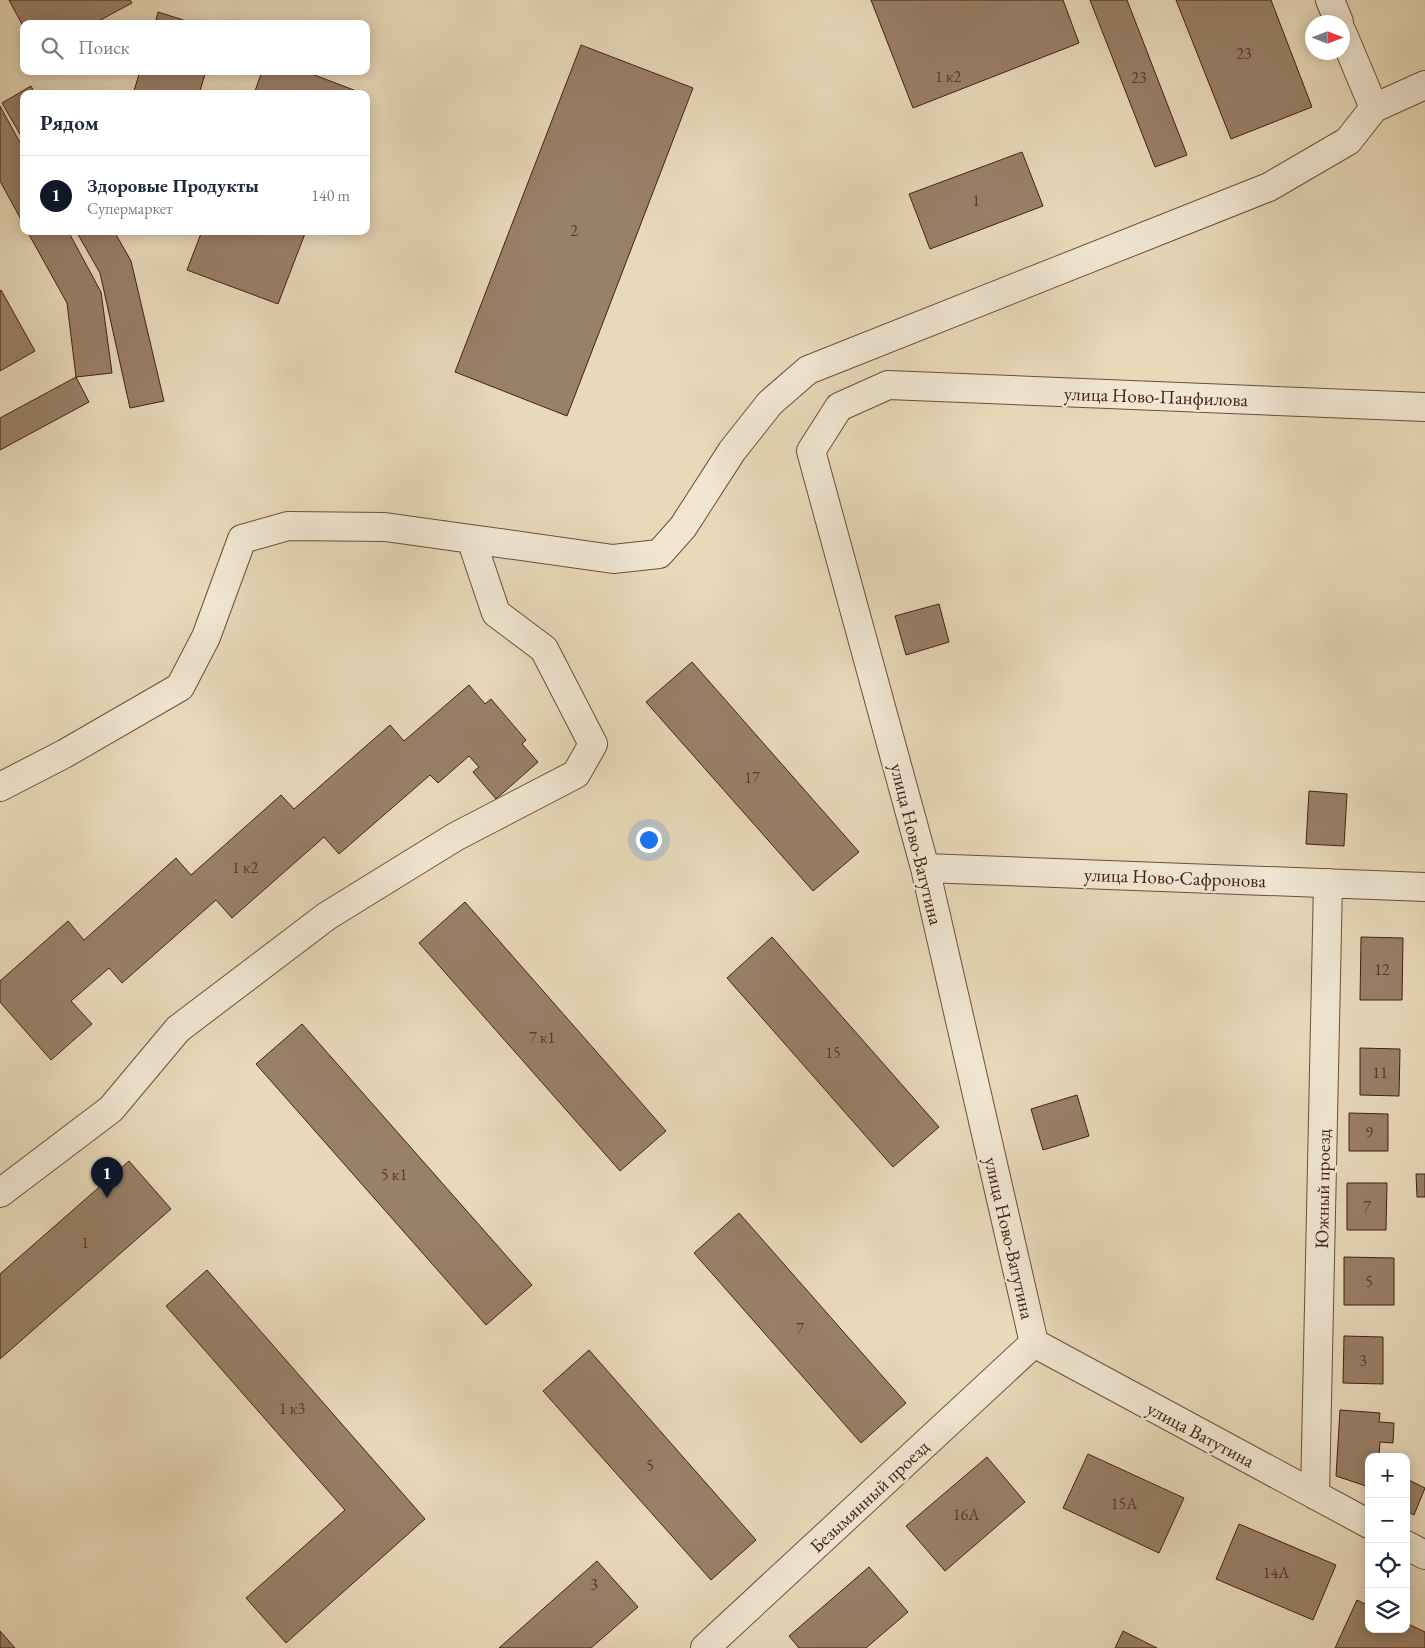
<!DOCTYPE html>
<html lang="ru">
<head>
<meta charset="utf-8">
<style>
	:root { --surface:#fff; --page:#f2f2f3; --text:#1f2937; --muted:#747a83; --line:#e0e1e3; --accent:#111827 }
	body { margin:0; font-family:"EB Garamond",serif; background:var(--page); color:var(--text) }
	.controls { position:absolute; right:15px; bottom:15px; display:grid; overflow:hidden; border-radius:10px; box-shadow:0 2px 12px #0003 }
	.controls button { width:45px; height:45px; display:grid; place-items:center; padding:0; border:0; border-bottom:1px solid var(--line); background:var(--surface); color:var(--text); font:25px sans-serif }
	.compass { position:absolute; left:1305px; top:15px; width:45px; height:45px; border-radius:50%; background:var(--surface); box-shadow:0 2px 12px #0003; rotate:90deg }
	.you { position:absolute; left:648px; top:839px; width:18px; height:18px; margin:-12px; border:4px solid #fff; border-radius:50%; background:#1a73e8; box-shadow:0 0 0 8px #1a73e833 }
	.badge { display:grid; place-items:center; width:32px; height:32px; border-radius:50%; background:var(--accent); color:#fff; font-size:16px; font-weight:700 }
	.pin { position:absolute; translate:-50% -41px; filter:drop-shadow(0 1px 2px #0008) }
	.pin::after { content:''; position:absolute; top:26px; width:18px; height:15px; background:inherit; clip-path:polygon(0 0,100% 0,50% 100%) }
	.list { margin:0; padding:0; list-style:none }
	h2 { display:flex; justify-content:space-between; align-items:center; height:65px; margin:0; padding:0 20px; font-size:21px }
	h2 small { font-size:16px; font-weight:400; color:var(--muted) }
	.list li { display:grid; grid-template-columns:32px 1fr auto; gap:15px; align-items:center; box-sizing:border-box; height:80px; padding:0 20px; border-top:1px solid var(--line) }
	.list b { display:block; font-size:19px; white-space:nowrap }
	.list p { margin:0; font-size:16px; white-space:nowrap; color:var(--muted) }
	.list em { font-size:16px; font-style:normal; color:var(--muted) }
	.icon { flex:none; width:28px; height:28px; fill:none; stroke:currentColor; stroke-width:2; stroke-linecap:round; stroke-linejoin:round }
	.map { position:relative; flex:none; width:1425px; height:1648px; overflow:hidden }
	.search { position:absolute; background:var(--surface); box-shadow:0 2px 12px #0003; left:20px; top:20px; width:350px; height:55px; display:flex; align-items:center; gap:12px; box-sizing:border-box; padding:0 18px; border-radius:10px; color:var(--muted); font-size:19px }
	.panel { position:absolute; background:var(--surface); box-shadow:0 2px 12px #0003; left:20px; top:90px; width:350px; height:145px; border-radius:10px }
	.map>svg:first-child { display:block }
	.building { fill:#998068; stroke:#432010 }
	.lines { fill:none; stroke-linecap:round; stroke-linejoin:round }
	.minor-casing { stroke:#6c4e3a; stroke-width:30 }
	.minor { stroke:#f0e6d2; stroke-width:28 }
	.labels { text-anchor:middle; stroke-width:5; stroke-linejoin:round; paint-order:stroke }
	.number-label { font-size:16px; fill:#583826 }
	.street-label { font-size:19px; fill:#432010; stroke:#f0e6d2 }
</style>
</head>
<body>
<div class="map">
<svg width="1425" height="1648" viewBox="0 0 1425 1648">
	<rect width="100%" height="100%" fill="#e8d9b9"/>
	<filter id="stains"><feTurbulence type="fractalNoise" baseFrequency=".004" numOctaves="4"/><feColorMatrix values="0 0 0 0 .2 0 0 0 0 .09 0 0 0 0 .02 0 0 0 .5 -.17"/></filter>
	<radialGradient id="worn" r=".72"><stop offset=".6" stop-color="#630" stop-opacity="0"/><stop offset="1" stop-color="#630" stop-opacity=".3"/></radialGradient>
	<path class="building" d="M9,0H130L132,3L93,24H24V28Z
		M871,0H1063L1079,43L913,108Z
		M1090,0H1127L1187,155L1155,167Z
		M1176,0H1271L1312,107L1231,139Z
		M158,12L196,24H155Z
		M581,45L693,88L567,416L455,372Z
		M140,71H206L199,94H133Z
		M262,71H304L359,92L254,94Z
		M31,86L35,94H24V141L2,103Z
		M0,106L24,150V225L0,181Z
		M1022,152L1043,206L930,249L909,194Z
		M27,231H68L101,292L112,373L76,377L67,303Z
		M76,231H114L131,261L164,401L130,408L100,273Z
		M202,231H306L278,304L187,270Z
		M1,290L35,351L0,371V291Z
		M76,377L89,402L0,450V418Z
		M939,604L949,642L906,655L895,616Z
		M692,662L859,852L813,891L646,702Z
		M469,685L485,704L491,699L526,740L522,744L538,762L496,799L473,772L479,767L469,756L438,783L430,775L339,854L324,837L232,918L216,900L122,983L109,968L71,1001L92,1024L51,1060L0,1002V981L68,921L84,940L176,858L191,875L281,795L294,809L390,725L404,741Z
		M1309,791L1347,794L1344,846L1306,844Z
		M465,902L666,1131L620,1171L419,943Z
		M772,937L939,1127L893,1167L727,978Z
		M1361,937L1403,938L1402,1000H1360Z
		M302,1024L532,1285L486,1325L256,1064Z
		M1360,1048L1400,1049L1399,1096L1360,1095Z
		M1077,1095L1089,1136L1043,1150L1031,1109Z
		M1349,1113L1388,1114V1151H1349Z
		M129,1161L171,1209L0,1359V1274Z
		M1416,1174H1425V1197H1417Z
		M1347,1183H1387L1386,1230H1347Z
		M739,1213L906,1403L861,1443L694,1253Z
		M1344,1257L1394,1258V1305H1344Z
		M207,1270L425,1519L286,1643L246,1598L345,1510L166,1306Z
		M1344,1336L1383,1337V1384L1343,1383Z
		M589,1350L756,1540L711,1580L543,1391Z
		M1340,1410L1380,1413L1379,1422L1394,1423L1393,1443L1380,1442L1379,1457H1369V1487L1336,1476Z
		M1088,1454L1184,1498L1159,1553L1063,1508Z
		M987,1457L1025,1502L945,1571L906,1526Z
		M1407,1479L1425,1488L1414,1515L1406,1511Z
		M1239,1524L1336,1565L1313,1620L1216,1579Z
		M597,1561L638,1607L591,1648H499Z
		M869,1567L908,1612L866,1648H799L789,1636Z
		M1357,1600L1369,1606V1629H1406V1623L1425,1632V1648H1335Z
		M0,1631L15,1648H0Z
		M1123,1631L1157,1648H1115Z"/>
	<g class="lines">
		<defs>
			<path id="minor" d="M1330,0L1339,22
				M1342,32L1374,108
				M471,539L613,559L659,554L683,527L732,451L770,403L808,370L1269,187L1348,141L1374,108L1425,85
				M0,787L64,754L180,687L206,637L242,539L288,526L385,527L471,539L496,613L544,649L593,744L576,774L455,837L327,916L178,1029L111,1109L0,1193
				M925,868L1425,887
				M1034,1343L925,868L811,451L839,407L888,385L1425,407
				M1034,1343L1369,1524
				M1315,1495L1328,883
				M1406,1545L1425,1555
				M705,1648L1034,1343"/>
		</defs>
		<use href="#minor" class="minor-casing"/>
		<use href="#minor" class="minor"/>
	</g>
	<g class="labels">
		<g class="number-label">
			<text x="1244" y="59">23</text>
			<text x="948" y="82">1 к2</text>
			<text x="1139" y="83">23</text>
			<text x="976" y="206">1</text>
			<text x="574" y="236">2</text>
			<text x="752" y="783">17</text>
			<text x="245" y="873">1 к2</text>
			<text x="1382" y="975">12</text>
			<text x="542" y="1043">7 к1</text>
			<text x="833" y="1058">15</text>
			<text x="1380" y="1078">11</text>
			<text x="1369" y="1138">9</text>
			<text x="394" y="1180">5 к1</text>
			<text x="1367" y="1212">7</text>
			<text x="85" y="1248">1</text>
			<text x="1369" y="1287">5</text>
			<text x="800" y="1334">7</text>
			<text x="1363" y="1366">3</text>
			<text x="292" y="1414">1 к3</text>
			<text x="650" y="1471">5</text>
			<text x="1124" y="1509">15А</text>
			<text x="966" y="1520">16А</text>
			<text x="1276" y="1578">14А</text>
			<text x="594" y="1590">3</text>
		</g>
		<g class="street-label">
			<text transform="translate(1156 396) rotate(2)" y="7">улица Ново-Панфилова</text>
			<text transform="translate(917 844) rotate(76)" y="7">улица Ново-Ватутина</text>
			<text transform="translate(1175 877) rotate(2)" y="7">улица Ново-Сафронова</text>
			<text transform="translate(1322 1189) rotate(-89)" y="7">Южный проезд</text>
			<text transform="translate(1010 1238) rotate(77)" y="7">улица Ново-Ватутина</text>
			<text transform="translate(1201 1434) rotate(28)" y="7">улица Ватутина</text>
			<text transform="translate(869 1496) rotate(-43)" y="7">Безымянный проезд</text>
		</g>
	</g>
	<rect width="100%" height="100%" filter="url(#stains)"/>
	<rect width="100%" height="100%" fill="url(#worn)"/>
</svg>
<div class="controls">
<button>+</button>
<button>−</button>
<button><svg class="icon" aria-label="locate" viewBox="0 0 24 24"><circle cx="12" cy="12" r="6"/><path d="M12 2v4M12 18v4M2 12h4M18 12h4"/></svg></button>
<button><svg class="icon" aria-label="layers" viewBox="0 0 24 24"><path d="M12 4l9 5-9 5-9-5zM3 14l9 5 9-5"/></svg></button>
</div>
<svg class="compass" viewBox="-18 -18 36 36"><path d="M0-13l5 13h-10z" fill="#e53935"/><path d="M0 13l5-13h-10z" fill="#747a83"/></svg>
<div class="you"></div>
<div class="pin badge" style="left:107px;top:1198px">1</div>
<div class="search"><svg class="icon" aria-label="search" viewBox="0 0 24 24"><circle cx="10" cy="10" r="6"/><path d="M15 15l6 6"/></svg>Поиск</div>
<section class="panel">
<h2>Рядом<small></small></h2>
<ul class="list">
<li><span class="badge">1</span><div><b>Здоровые Продукты</b><p>Супермаркет</p></div><em>140 m</em></li>
</ul>
</section>
</div>
</body>
</html>
